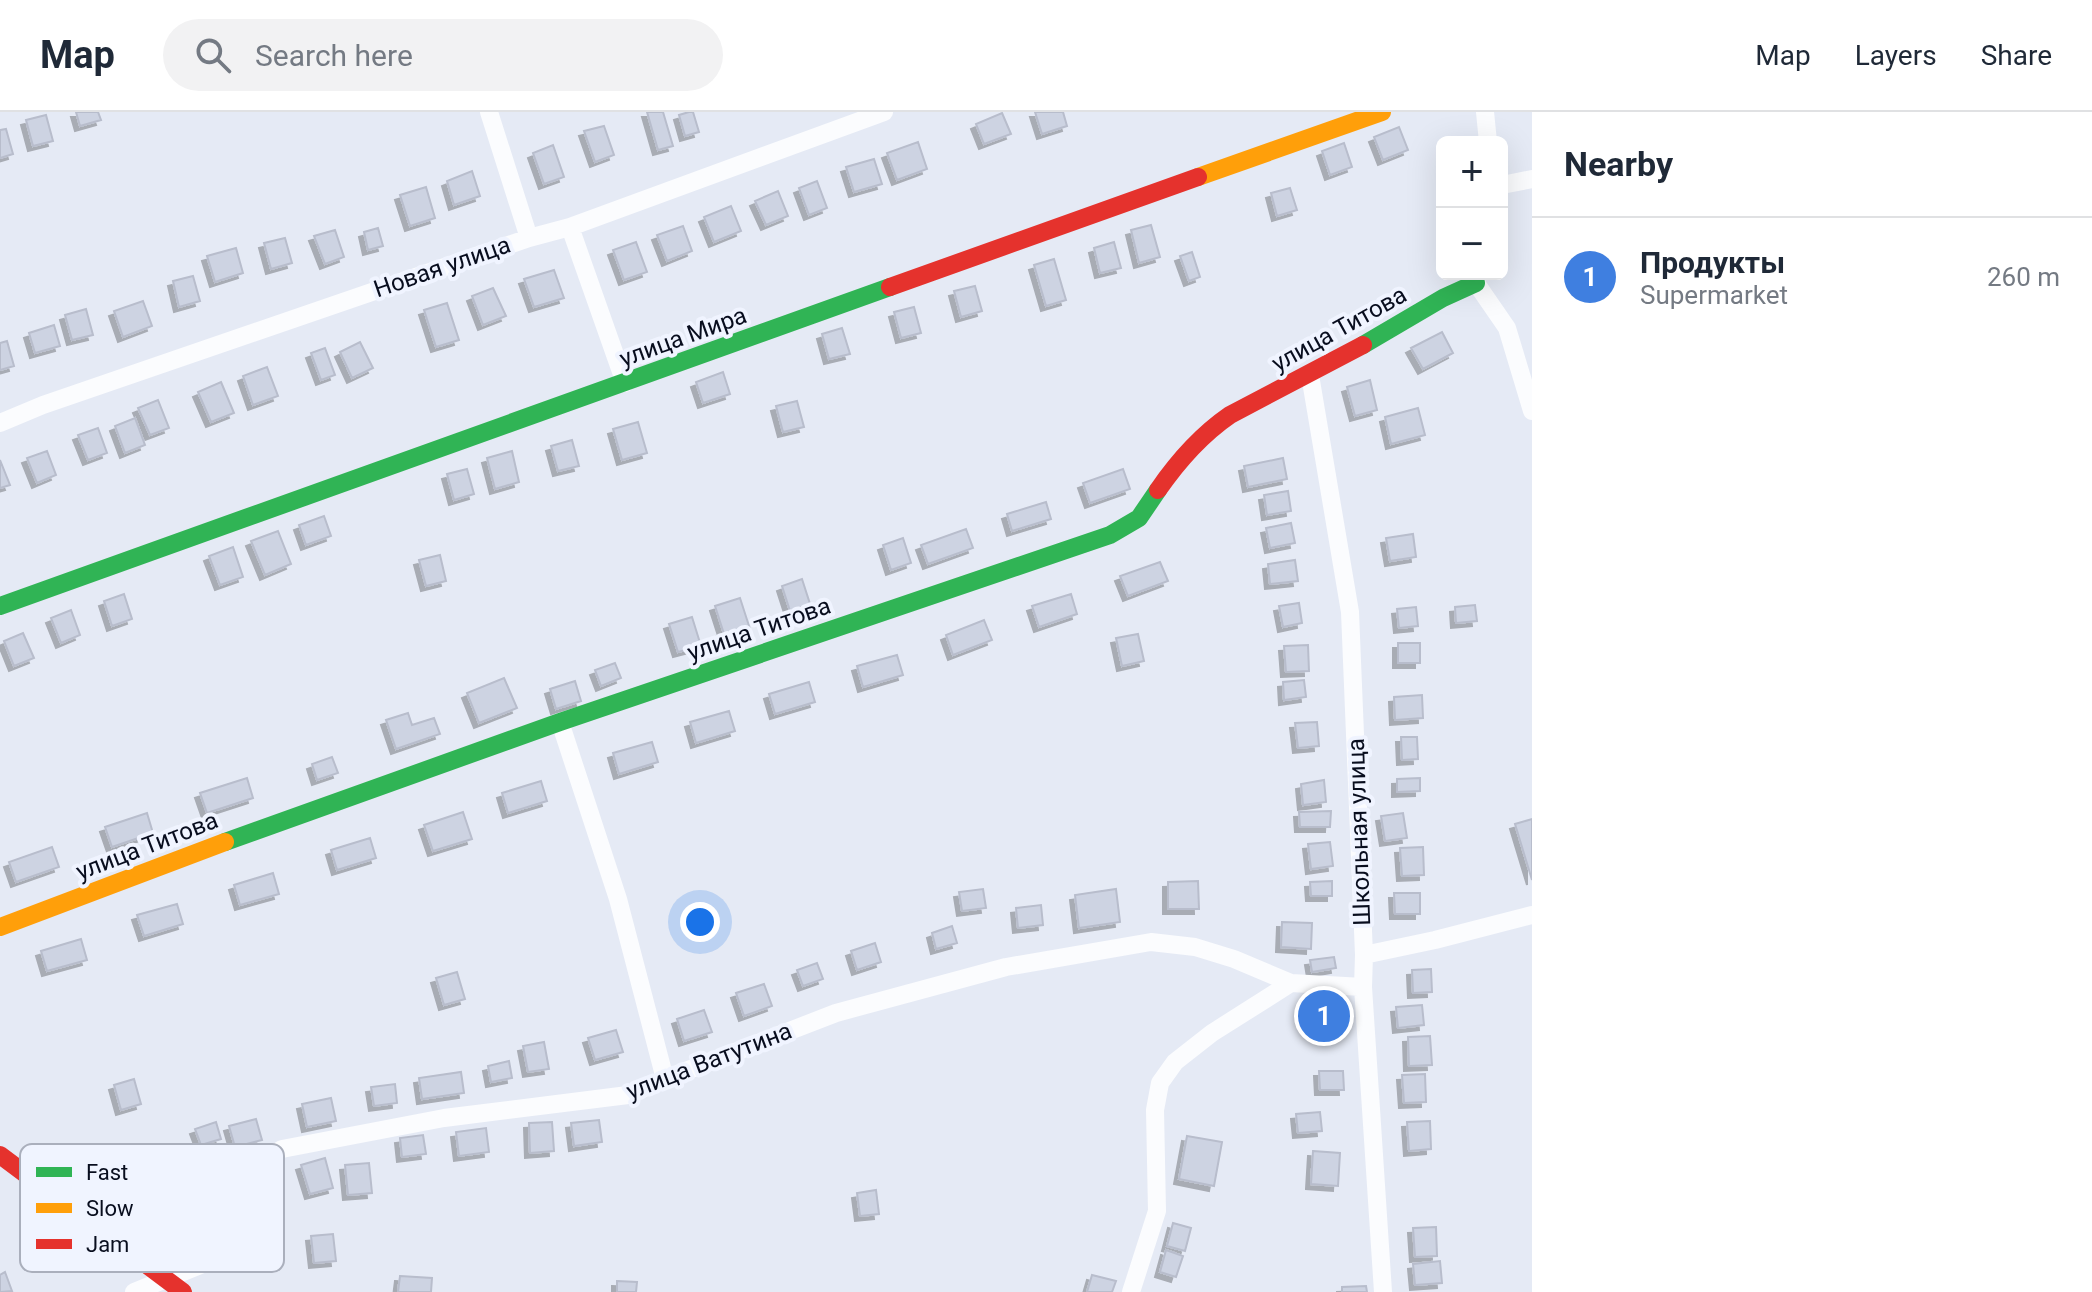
<!DOCTYPE html>
<html lang="en">
<head>
<meta charset="utf-8">
<style>
	:root { --surface:#fff; --page:#f2f2f3; --text:#1f2937; --muted:#747a83; --line:#e0e1e3; --accent:#555a69 }
	body { margin:0; font-family:Roboto,sans-serif; background:var(--page); color:var(--text) }
	.controls { position:absolute; right:24px; top:24px; display:grid; overflow:hidden; border-radius:12px; box-shadow:0 8px 32px #0002 }
	.controls button { width:72px; height:72px; display:grid; place-items:center; padding:0; border:0; border-bottom:2px solid var(--line); background:var(--surface); color:var(--text); font:40px sans-serif }
	.you { position:absolute; left:700px; top:810px; width:28px; height:28px; margin:-20px; border:6px solid #fff; border-radius:50%; background:#1a73e8; box-shadow:0 0 0 12px #1a73e833 }
	.badge { display:grid; place-items:center; width:52px; height:52px; border-radius:50%; background:var(--accent); color:#fff; font-size:26px; font-weight:700 }
	.pin { position:absolute; translate:-50% -50%; border:4px solid #fff; box-shadow:0 2px 8px #0006 }
	.list { margin:0; padding:0; list-style:none }
	h2 { display:flex; justify-content:space-between; align-items:center; height:104px; margin:0; padding:0 32px; font-size:34px }
	h2 small { font-size:26px; font-weight:400; color:var(--muted) }
	.list li { display:grid; grid-template-columns:52px 1fr auto; gap:24px; align-items:center; box-sizing:border-box; height:120px; padding:0 32px; border-top:2px solid var(--line) }
	.list b { display:block; font-size:30px; white-space:nowrap }
	.list p { margin:0; font-size:26px; white-space:nowrap; color:var(--muted) }
	.list em { font-size:26px; font-style:normal; color:var(--muted) }
	.icon { flex:none; width:44px; height:44px; fill:none; stroke:currentColor; stroke-width:2; stroke-linecap:round; stroke-linejoin:round }
	.map { position:relative; flex:none; width:1532px; height:1180px; overflow:hidden }
	header { display:flex; align-items:center; gap:48px; box-sizing:border-box; height:112px; padding:0 40px; background:var(--surface); border-bottom:2px solid var(--line) }
	header strong { font-size:38px }
	nav { display:flex; gap:44px; margin-inline-start:auto; font-size:28px }
	.search { width:560px; height:72px; background:var(--page); display:flex; align-items:center; gap:20px; box-sizing:border-box; padding:0 28px; border-radius:44px; color:var(--muted); font-size:30px }
	main { display:flex }
	aside { flex:1; background:var(--surface) }
	.map>svg:first-child { display:block }
	.building { fill:#cdd3e2; stroke:#b8bdcc; stroke-width:2; filter:url(#shadow) }
	.lines { fill:none; stroke-linecap:round; stroke-linejoin:round }
	.street { stroke:#fbfcfe; stroke-width:18 }
	.fast { stroke:#30b455; stroke-width:18 }
	.slow { stroke:#ff9f0a; stroke-width:18 }
	.jam { stroke:#e5322d; stroke-width:18 }
	.labels { text-anchor:middle; stroke-width:8; stroke-linejoin:round; paint-order:stroke }
	.street-label { font-size:24px; fill:#080d1e; stroke:#f0f4ff }
	.key { fill:#f0f4ff; stroke:#aaafbc; stroke-width:2 }
	.key-label { font-size:22px; fill:#080d1e }
</style>
</head>
<body>
<header>
<strong>Map</strong>
<div class="search"><svg class="icon" aria-label="search" viewBox="0 0 24 24"><circle cx="10" cy="10" r="6"/><path d="M15 15l6 6"/></svg>Search here</div>
<nav><a>Map</a><a>Layers</a><a>Share</a></nav>
</header>
<main>
<div class="map">
<svg width="1532" height="1180" viewBox="0 0 1532 1180">
	<defs>
		<filter id="shadow"><feDropShadow dx="-5" dy="5" stdDeviation="0" flood-color="#0004"/></filter>
	</defs>
	<rect width="100%" height="100%" fill="#e5eaf5"/>
	<path class="building" d="M76,0H98L101,8L80,14Z
		M647,0H663L673,34L658,38Z
		M689,0H693L699,20L685,24L679,3Z
		M1035,0H1063L1067,14L1042,22Z
		M1002,1L1011,22L984,32L976,12Z
		M46,3L53,29L33,34L26,8Z
		M604,14L614,43L595,50L584,19Z
		M1399,15L1408,38L1383,48L1374,25Z
		M6,17L13,42L0,46V18Z
		M918,30L927,57L897,68L887,41Z
		M1344,31L1352,55L1330,63L1322,39Z
		M553,33L564,65L544,72L533,41Z
		M874,47L882,72L854,80L846,55Z
		M472,59L480,84L454,93L447,69Z
		M817,69L827,96L809,103L799,76Z
		M426,75L435,106L410,114L400,83Z
		M1290,76L1297,98L1277,104L1271,81Z
		M778,79L788,104L766,113L755,89Z
		M731,94L741,119L714,130L704,105Z
		M1151,113L1160,145L1139,151L1131,118Z
		M683,114L692,139L667,149L657,123Z
		M378,116L383,134L368,138L364,120Z
		M335,118L344,145L325,152L314,124Z
		M285,126L292,151L271,157L264,131Z
		M636,130L647,160L624,168L613,138Z
		M1114,130L1121,156L1100,161L1094,136Z
		M236,136L243,161L215,170L207,144Z
		M1192,140L1200,165L1189,169L1180,144Z
		M1054,147L1066,188L1046,194L1034,153Z
		M554,158L564,186L534,195L524,167Z
		M193,164L200,189L179,195L173,169Z
		M975,174L982,199L961,205L954,179Z
		M493,176L506,204L483,213L472,184Z
		M143,189L152,214L123,225L114,199Z
		M447,191L459,228L436,235L424,198Z
		M914,195L921,221L901,226L894,200Z
		M86,197L93,223L72,228L65,203Z
		M54,213L60,234L35,241L29,221Z
		M842,216L850,242L829,247L822,222Z
		M1442,220L1453,241L1423,257L1411,236Z
		M7,229L14,254L0,258V231Z
		M360,230L373,256L352,266L340,240Z
		M325,236L335,263L321,268L311,241Z
		M267,255L278,284L253,293L243,264Z
		M723,260L730,282L703,291L696,270Z
		M1370,268L1377,298L1355,304L1347,275Z
		M221,270L234,301L211,310L198,280Z
		M158,288L169,316L150,323L138,296Z
		M797,289L804,315L783,320L776,294Z
		M1418,296L1425,323L1391,332L1385,305Z
		M135,306L145,333L125,341L115,314Z
		M638,310L647,341L622,348L613,317Z
		M98,316L107,341L88,348L78,323Z
		M572,328L579,354L558,359L551,334Z
		M47,339L56,363L37,371L27,346Z
		M512,339L519,370L495,377L487,346Z
		M1283,346L1287,367L1248,375L1244,354Z
		M0,348L10,373L0,376Z
		M467,357L474,382L454,388L447,362Z
		M1123,357L1130,377L1090,391L1083,371Z
		M1288,379L1291,399L1267,403L1264,383Z
		M1046,390L1051,407L1012,419L1007,402Z
		M324,404L331,424L306,433L299,413Z
		M1291,411L1295,431L1270,436L1266,416Z
		M966,417L973,436L928,452L921,433Z
		M278,419L291,452L265,463L251,429Z
		M1413,422L1416,445L1390,449L1386,426Z
		M903,426L911,451L891,458L883,433Z
		M233,435L243,465L220,473L209,444Z
		M440,443L446,469L426,474L419,448Z
		M1295,448L1298,469L1270,472L1268,452Z
		M1160,450L1168,469L1128,484L1120,464Z
		M802,467L810,492L790,499L782,474Z
		M124,482L132,507L112,514L104,489Z
		M1071,482L1077,502L1039,515L1032,494Z
		M740,486L750,517L725,525L715,494Z
		M1299,491L1302,511L1283,515L1279,494Z
		M1475,493L1477,509L1456,511L1455,495Z
		M1416,495L1418,514L1399,516L1397,497Z
		M71,498L80,523L61,531L51,506Z
		M692,505L701,534L678,540L669,512Z
		M984,508L992,528L953,543L946,523Z
		M23,521L34,546L14,554L4,529Z
		M1138,522L1144,549L1122,554L1116,526Z
		M1398,531H1420V551H1398Z
		M1308,533L1309,559L1286,560L1284,534Z
		M897,543L903,563L863,575L857,554Z
		M615,551L621,566L601,574L595,558Z
		M504,566L517,596L479,611L467,581Z
		M1304,568L1306,585L1284,588L1283,570Z
		M575,569L581,589L556,597L550,577Z
		M809,570L815,590L775,602L769,582Z
		M1422,583L1423,606L1395,608L1394,585Z
		M729,599L735,619L696,631L690,610Z
		M408,601L412,613L434,606L440,622L396,637L386,608Z
		M1317,610L1319,634L1298,636L1295,611Z
		M1401,625H1417L1418,647L1402,648Z
		M652,630L658,650L619,662L613,641Z
		M332,645L338,661L317,668L312,652Z
		M247,666L253,686L207,701L200,681Z
		M1420,666V679L1397,680V667Z
		M1324,668L1326,690L1303,693L1301,672Z
		M541,669L547,689L508,701L502,681Z
		M1331,699L1330,715H1300L1299,700Z
		M463,700L472,727L433,739L424,713Z
		M147,701L153,721L112,735L105,715Z
		M1403,701L1407,726L1385,729L1381,704Z
		M1532,707V768L1515,712Z
		M370,726L376,746L337,758L331,738Z
		M1330,730L1333,754L1311,757L1308,732Z
		M52,735L59,755L16,770L9,750Z
		M1423,735L1424,763L1402,764L1400,736Z
		M273,761L279,782L240,793L234,773Z
		M1198,769L1199,797H1168V770Z
		M1332,769V784H1311L1310,770Z
		M983,777L986,796L962,799L959,780Z
		M1116,777L1120,810L1079,816L1075,783Z
		M1394,781H1420V802H1395Z
		M177,792L183,812L144,824L137,803Z
		M1041,793L1043,813L1018,816L1016,796Z
		M1282,810L1312,811L1311,837L1281,835Z
		M952,814L957,831L936,837L932,821Z
		M81,827L87,848L47,859L41,839Z
		M875,831L881,850L857,858L851,839Z
		M1334,845L1336,856L1312,860L1310,848Z
		M817,851L823,867L803,874L797,858Z
		M1431,857L1432,880L1413,881L1412,858Z
		M457,860L465,887L444,893L436,866Z
		M764,872L772,894L744,904L736,881Z
		M1339,892L1341,913L1309,917L1307,895Z
		M1422,893L1424,913L1398,916L1396,895Z
		M704,898L712,920L684,929L677,907Z
		M616,918L623,940L595,948L588,926Z
		M1430,924L1432,953L1409,954L1408,925Z
		M544,930L549,957L528,960L523,934Z
		M509,949L512,966L491,970L488,954Z
		M1319,959H1343L1344,978H1320Z
		M461,960L464,981L422,987L419,966Z
		M1425,962L1426,990L1404,991L1402,963Z
		M134,967L141,992L121,998L114,973Z
		M395,972L397,991L374,994L371,975Z
		M331,986L336,1009L307,1015L302,992Z
		M1320,1000L1322,1019L1298,1021L1296,1002Z
		M256,1007L262,1028L235,1035L229,1014Z
		M599,1008L602,1030L574,1034L571,1011Z
		M1430,1009L1431,1037L1409,1039L1407,1010Z
		M216,1010L221,1027L201,1033L195,1017Z
		M552,1010L554,1039L530,1041L529,1011Z
		M486,1016L489,1040L459,1044L456,1020Z
		M423,1023L426,1042L402,1045L400,1026Z
		M1187,1024L1222,1030L1214,1074L1179,1067Z
		M1313,1039L1340,1041L1338,1074L1311,1072Z
		M325,1046L333,1076L310,1082L301,1053Z
		M369,1051L372,1081L348,1083L345,1053Z
		M876,1078L879,1102L860,1104L857,1081Z
		M1173,1111L1191,1116L1185,1139L1167,1134Z
		M1436,1115L1437,1144L1415,1145L1413,1116Z
		M333,1122L336,1149L314,1151L311,1124Z
		M1166,1138L1183,1144L1176,1165L1160,1160Z
		M1440,1149L1442,1171L1415,1173L1413,1152Z
		M5,1160L12,1179L0,1180V1163Z
		M1092,1163L1116,1169L1112,1180H1087Z
		M400,1164L432,1166L431,1180H398Z
		M617,1169L637,1170L636,1180H617Z
		M1366,1174L1367,1180H1342V1175Z"/>
	<g class="lines">
		<path class="street" d="M489,0L529,126
			M1485,0L1488,30
			M1502,73L1532,67
			M570,115L625,271
			M1477,162L1476,171L1507,216L1532,299
			M1310,263L1350,500L1364,843L1363,875L1383,1180
			M0,311L43,293L529,126L570,115L884,0
			M560,610L618,787L665,967
			M1364,843L1435,828L1532,803
			M134,1180L203,1152L236,1084L256,1053L282,1037L444,1006L628,983L665,967L836,901L1006,855L1151,830L1195,835L1234,847L1291,871
			M1131,1180L1157,1099L1155,998L1160,971L1175,950L1212,921L1291,871L1363,875"/>
		<path class="fast" d="M1363,233L1443,186L1476,171
			M0,494L890,175
			M225,730L560,610L1110,423L1139,406L1158,378"/>
		<path class="slow" d="M1198,65L1382,0
			M0,815L225,730"/>
		<path class="jam" d="M890,175L1198,65
			M1158,378C1178,349 1201,323 1230,303L1363,233
			M0,1043L183,1180"/>
	</g>
	<g class="labels">
		<g class="street-label">
			<text transform="translate(442 155) rotate(-19)" y="8">Новая улица</text>
			<text transform="translate(1339 217) rotate(-29)" y="8">улица Титова</text>
			<text transform="translate(683 225) rotate(-20)" y="8">улица Мира</text>
			<text transform="translate(759 517) rotate(-19)" y="8">улица Титова</text>
			<text transform="translate(1359 720) rotate(-92)" y="8">Школьная улица</text>
			<text transform="translate(147 734) rotate(-21)" y="8">улица Титова</text>
			<text transform="translate(709 949) rotate(-21)" y="8">улица Ватутина</text>
		</g>
	</g>
	<rect x="20" y="1032" width="264" height="128" rx="12" class="key"/>
	<rect x="36" y="1055" width="36" height="10" fill="#30b455"/>
	<rect x="36" y="1091" width="36" height="10" fill="#ff9f0a"/>
	<rect x="36" y="1127" width="36" height="10" fill="#e5322d"/>
	<g class="key-label">
		<text x="86" y="1068">Fast</text>
		<text x="86" y="1104">Slow</text>
		<text x="86" y="1140">Jam</text>
	</g>
</svg>
<div class="controls">
<button>+</button>
<button>−</button>
</div>
<div class="you"></div>
<div class="pin badge" style="left:1324px;top:904px;background:#3f7fe0">1</div>
</div>
<aside>
<h2>Nearby<small></small></h2>
<ul class="list">
<li><span class="badge" style="background:#3f7fe0">1</span><div><b>Продукты</b><p>Supermarket</p></div><em>260 m</em></li>
</ul>
</aside>
</main>
</body>
</html>
